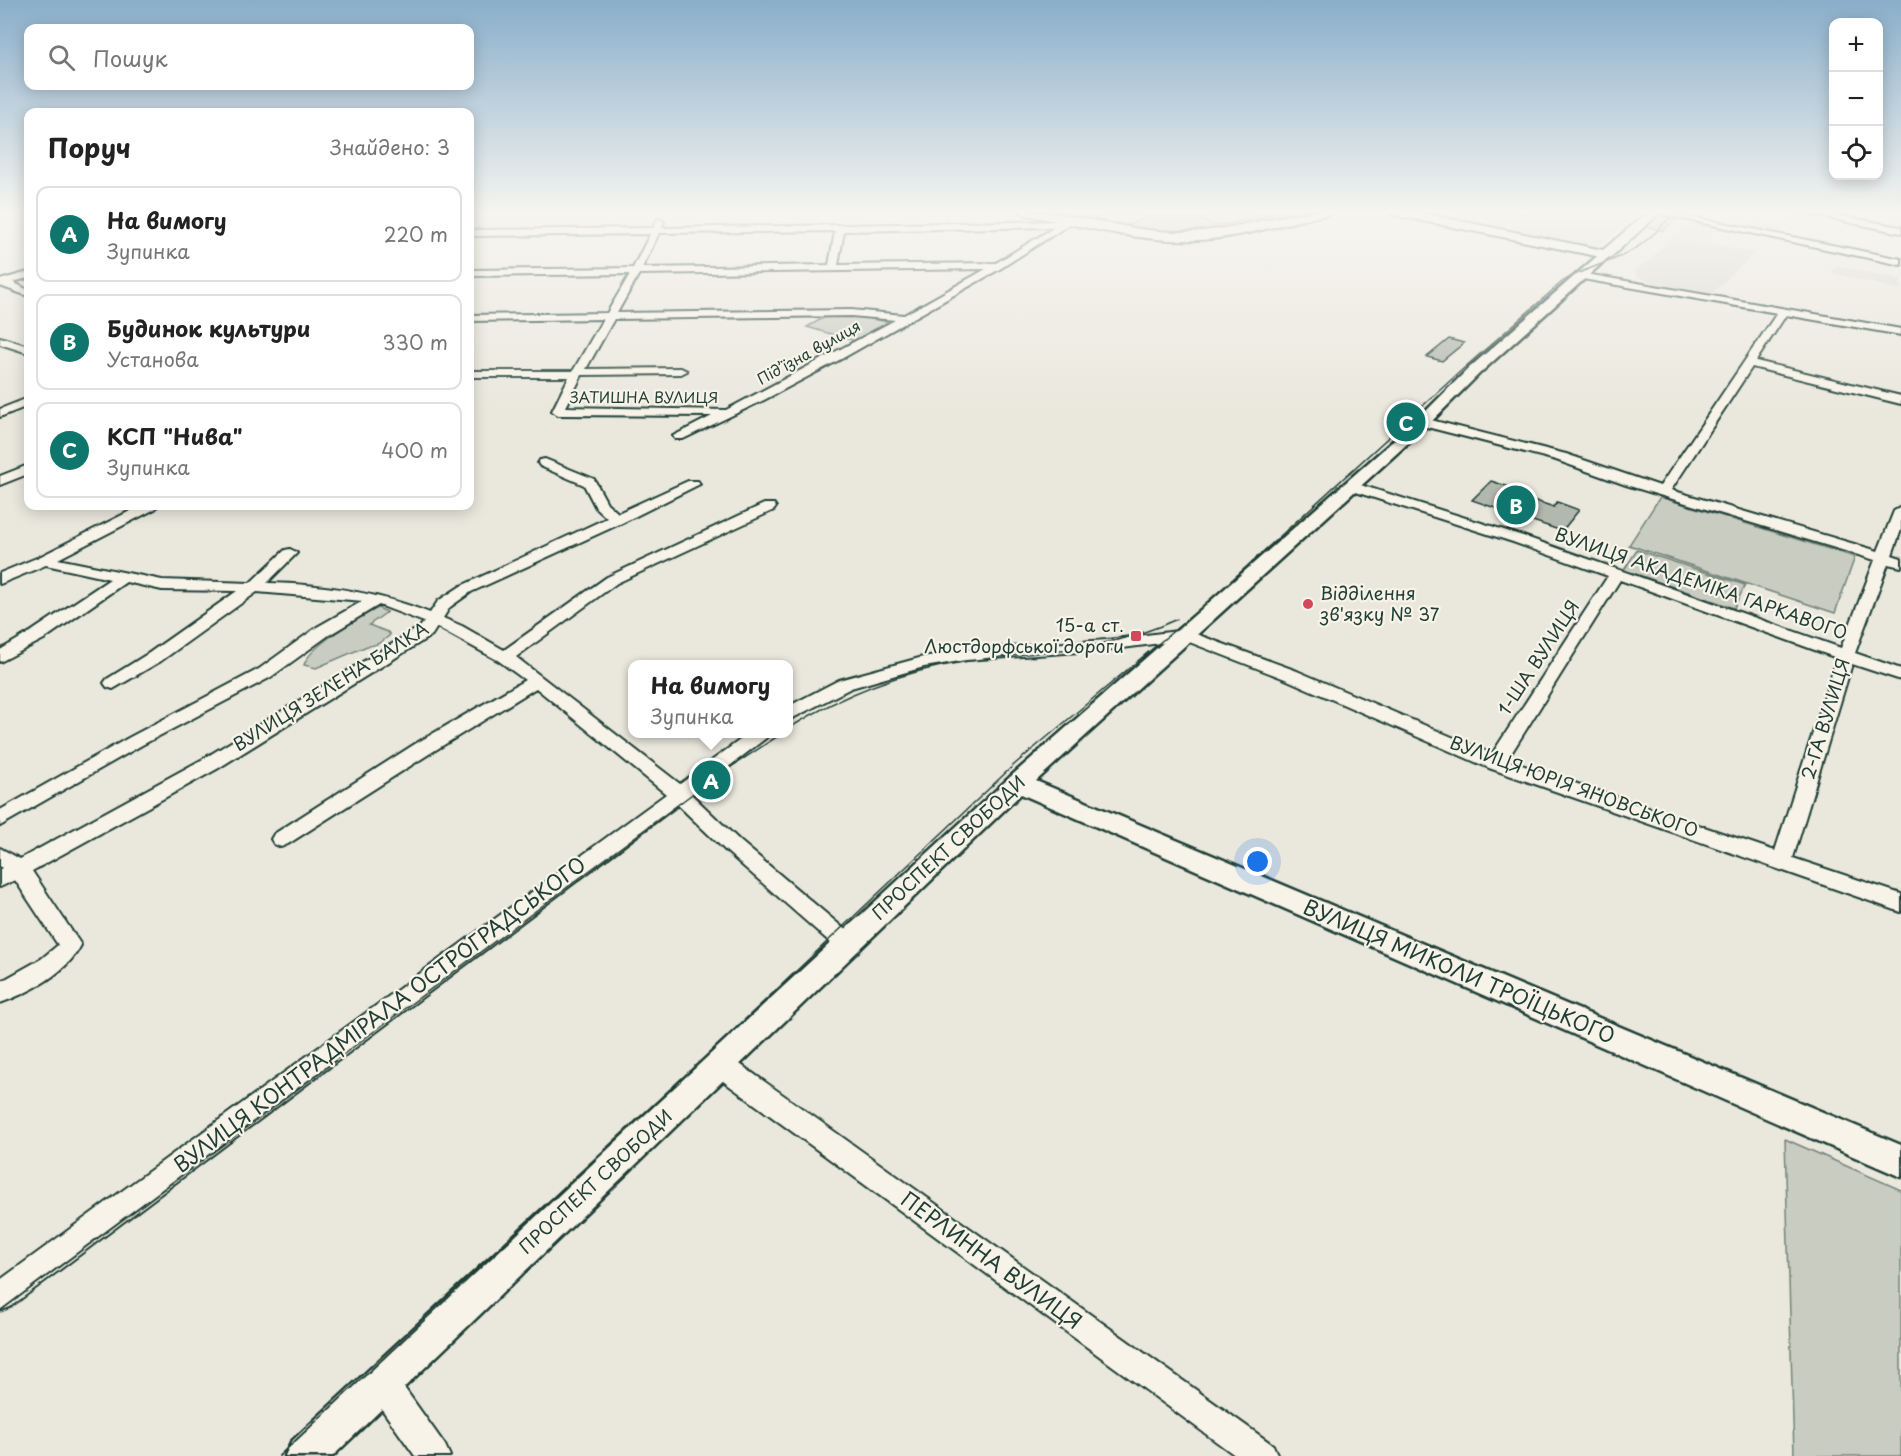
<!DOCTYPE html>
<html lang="uk">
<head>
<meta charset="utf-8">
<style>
	:root { --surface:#fff; --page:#f6f6f6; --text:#222; --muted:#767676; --line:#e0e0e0; --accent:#0f766e }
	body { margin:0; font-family:"Playpen Sans",sans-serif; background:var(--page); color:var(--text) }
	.controls { position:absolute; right:18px; top:18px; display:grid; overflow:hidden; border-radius:12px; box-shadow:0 3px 15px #0003 }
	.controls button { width:54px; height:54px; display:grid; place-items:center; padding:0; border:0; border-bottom:2px solid var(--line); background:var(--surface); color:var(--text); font:30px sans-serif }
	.you { position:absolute; left:1258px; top:862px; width:21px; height:21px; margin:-15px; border:4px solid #fff; border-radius:50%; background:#1a73e8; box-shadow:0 0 0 9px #1a73e833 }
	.badge { display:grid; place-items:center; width:39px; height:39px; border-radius:50%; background:var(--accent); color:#fff; font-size:20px; font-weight:700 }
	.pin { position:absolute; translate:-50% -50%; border:3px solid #fff; box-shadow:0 2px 6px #0006 }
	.popup { position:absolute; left:628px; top:660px; width:165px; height:78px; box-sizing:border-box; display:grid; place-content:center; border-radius:12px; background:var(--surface); filter:drop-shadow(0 2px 4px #0005); font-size:20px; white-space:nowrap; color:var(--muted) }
	.popup b { font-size:22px; color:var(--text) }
	.popup::after { content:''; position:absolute; left:50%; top:100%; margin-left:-12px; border:12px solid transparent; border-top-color:var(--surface) }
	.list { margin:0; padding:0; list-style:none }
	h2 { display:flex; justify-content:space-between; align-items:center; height:78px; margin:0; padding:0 24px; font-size:26px }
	h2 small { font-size:20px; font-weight:400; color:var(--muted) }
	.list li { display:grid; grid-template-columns:39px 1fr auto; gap:18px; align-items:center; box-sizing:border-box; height:96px; margin:0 12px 12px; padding:0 12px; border:2px solid var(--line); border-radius:12px }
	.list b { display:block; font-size:22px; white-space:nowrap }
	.list p { margin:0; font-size:20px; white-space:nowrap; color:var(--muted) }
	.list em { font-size:20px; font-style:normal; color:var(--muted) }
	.icon { flex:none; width:33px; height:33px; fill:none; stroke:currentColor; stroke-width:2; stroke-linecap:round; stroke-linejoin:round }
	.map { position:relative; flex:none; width:1901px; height:1456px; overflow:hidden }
	.search { position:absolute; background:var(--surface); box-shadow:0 3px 15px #0003; left:24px; top:24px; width:450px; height:66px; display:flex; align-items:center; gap:15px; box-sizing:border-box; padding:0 21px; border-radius:12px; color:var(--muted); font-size:22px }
	.panel { position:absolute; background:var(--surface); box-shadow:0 3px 15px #0003; left:24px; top:108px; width:450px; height:402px; border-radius:12px }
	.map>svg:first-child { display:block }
	.built { fill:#d9dacf }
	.green { fill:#c8ccc1; stroke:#74847a; stroke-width:1.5 }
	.building { fill:#b2b8ae; stroke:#1f3d34; stroke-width:1.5 }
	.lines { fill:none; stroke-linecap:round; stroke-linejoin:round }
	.minor-casing { stroke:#1f3d34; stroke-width:4 }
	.tertiary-casing { stroke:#1f3d34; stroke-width:5 }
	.secondary-casing { stroke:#1f3d34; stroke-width:4 }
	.minor { fill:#f7f3e8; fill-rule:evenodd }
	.tertiary { fill:#f7f3e8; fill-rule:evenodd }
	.secondary { fill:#f7f3e8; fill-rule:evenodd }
	.tram-far1 { stroke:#1f3d34; stroke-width:1.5 }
	.tram { stroke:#1f3d34; stroke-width:2 }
	.poi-dot { fill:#d1495b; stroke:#f7f3e8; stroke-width:2 }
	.labels { text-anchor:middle; stroke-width:4.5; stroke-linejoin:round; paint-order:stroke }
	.far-street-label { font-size:15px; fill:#1f3d34; stroke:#f7f3e8 }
	.street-label { font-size:18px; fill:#1f3d34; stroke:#f7f3e8 }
	.poi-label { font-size:18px; fill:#1f3d34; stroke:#f7f3e8; text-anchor:start }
	.near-street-label { font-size:21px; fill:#1f3d34; stroke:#f7f3e8 }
</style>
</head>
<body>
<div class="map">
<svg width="1901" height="1456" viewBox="0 0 1901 1456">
	<rect width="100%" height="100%" fill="#eae8dd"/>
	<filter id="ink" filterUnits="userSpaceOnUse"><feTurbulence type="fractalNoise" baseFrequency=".0167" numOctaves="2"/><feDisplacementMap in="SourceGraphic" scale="12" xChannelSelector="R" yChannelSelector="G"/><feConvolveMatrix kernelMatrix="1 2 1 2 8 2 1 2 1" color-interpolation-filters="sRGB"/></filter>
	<g filter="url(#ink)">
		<path class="built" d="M1043,211H1164L1122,227Z
			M1211,211H1287L1216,226L1198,219Z
			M1461,211H1644L1597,247L1452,217Z
			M1756,218L1789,224L1777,236L1743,229Z
			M1692,220L1721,227L1706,241L1676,235Z
			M1673,235L1754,253L1709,296L1667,289L1636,276L1635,270L1650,260Z
			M1838,266L1901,279V290L1831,273Z"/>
		<path class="green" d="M1164,211H1211L1199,219L1216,226L1287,211L1301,213L1204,234L1182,235L1122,227Z
			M1662,211H1684L1663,231L1645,226Z
			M825,317H867L889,323L855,341L807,327Z
			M1660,497L1855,557L1835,613L1629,545Z
			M1637,550L1745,585L1734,608L1624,570Z
			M378,608L387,612L369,625L388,632L390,635C384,641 376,646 367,646L316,668L304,665C309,646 360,617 378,608Z
			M1785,1139L1901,1190V1456H1794Z"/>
		<path class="building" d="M1449,339L1464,343L1442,361L1427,357Z
			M1491,481L1513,488L1509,492L1554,507L1557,502L1579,510L1562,531L1472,500Z"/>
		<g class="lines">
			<defs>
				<path id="minor" d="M1663,211L1901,259V265L1651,212Z
					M1794,211H1812L1901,227V233Z
					M660,219L664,222L661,228L1066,221L1070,224L998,270L843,358L764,400L683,439H675L673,436L712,416L558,415L552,411L569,377H470V371H573L603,319L470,321V315L607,313L630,274L470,276V270L633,268L650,234L470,236V230L653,228L657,220ZM1055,227L996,263L838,265L844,231ZM835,231L829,265L642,268L659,233ZM986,269L904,315L851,310L617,313L639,274ZM851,316L895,320L726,410L566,407L582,375L681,374L687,371L681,368L586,369L614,319Z
					M28,272V278L13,282L28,290V296L0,286V280Z
					M1580,273L1901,329V335L1786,315L1756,361L1901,396V404L1752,367L1671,490L1878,551L1894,511L1901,507V530L1892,555L1901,558V567L1888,564L1855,653L1901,669V680L1852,664L1793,858L1901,894V912L1489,768L1285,679L1184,640L1107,650L966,660L924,667L851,688L789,720V706L839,680L923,657L966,650L1107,640L1185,630L1297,671L1492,754L1608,576L1513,542L1346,489L1344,486L1351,482L1523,536L1841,648L1875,560L1626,485L1556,460L1419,425L1417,422L1423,418L1566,454L1660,486L1777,313L1577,278L1575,276ZM1620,580L1837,658L1775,851L1507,760Z
					M0,337L28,346V353L0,344Z
					M28,398V406L0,417V409Z
					M545,459L594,479L607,503L618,513L688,481H698L700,484L622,523L471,592L450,607L443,618L462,626L504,650L607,577L764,504H774L776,507L774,510L617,583L516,657L680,784L748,734H769L766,738L692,795L740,841L855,938L858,944L855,950L847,953L839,950L726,851L678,805L10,1307L0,1311V1280L666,794L536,688L429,754L288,844L281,847L274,844L271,839L274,834L415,744L525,680L499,661L437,627L432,635L217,769L32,871L81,945C67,973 29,993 0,1003V982L41,959L58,945L15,880L0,887V869L2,868L0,866V848L20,859L203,759L420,627L424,622L379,605L329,635L271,677L142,745L0,826V810L130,737L259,669L317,627L363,601L257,592L161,661L113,689L107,687L104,683L107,679L149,653L237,591L162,590L126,582L44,639L0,662V650L32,631L110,579L46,565L0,584V573L39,557L140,506H157L155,509L58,559L162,580L250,583L285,550L290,549L297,553L267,583C323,584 377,592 430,613L438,601L461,586L607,518L596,508L584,485L540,466L538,463L540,460Z
					M28,465V474L0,485V476Z
					M721,1054L730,1057L1273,1445L1278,1456H1236L712,1073L709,1065L712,1057Z
					M382,1368L393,1372L445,1445L450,1456H415L371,1394L367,1383L371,1372Z"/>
				<path id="tertiary" d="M1606,251L1610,252V256L1479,374L1428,425L1036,781L1901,1145V1177L1021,794L333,1456H285L291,1442L1010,777L1418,419L1469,368L1602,252Z"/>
				<path id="secondary" d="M1020,211C1073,211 1125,232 1178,232C1231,233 1280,211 1332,211L1326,215C1284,223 1242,238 1199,240C1141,243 1083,226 1026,215Z
					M1387,211H1411L1603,250L1649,211H1662L1611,257L1606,258L1393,215Z"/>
			</defs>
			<use href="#minor" class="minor-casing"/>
			<use href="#tertiary" class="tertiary-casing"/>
			<use href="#secondary" class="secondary-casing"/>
			<use href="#minor" class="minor"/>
			<use href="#tertiary" class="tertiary"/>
			<use href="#secondary" class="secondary"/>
			<path class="tram-far1" d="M789,728C843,694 900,672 963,662C1039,650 1105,653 1177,619
				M333,1062L711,780L781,734
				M700,1062L1015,764L1208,602L1463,369L1562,282C1583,268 1609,264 1631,251C1649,241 1662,225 1677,211"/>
			<path class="tram" d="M0,1311L335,1061
				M279,1456L701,1061"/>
		</g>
	</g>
	<linearGradient id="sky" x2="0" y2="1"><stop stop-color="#89aeca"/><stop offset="0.51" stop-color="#f6f5f0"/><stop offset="1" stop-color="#f6f5f0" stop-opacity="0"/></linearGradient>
	<rect width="1901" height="415" fill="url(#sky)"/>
	<g class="poi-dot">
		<circle cx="1308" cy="604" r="6"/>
		<rect x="1130" y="630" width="12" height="12" rx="3"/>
	</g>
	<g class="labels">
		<g class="far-street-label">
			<text transform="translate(809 353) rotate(-29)" y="5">Підʼїзна вулиця</text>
			<text x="644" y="403">ЗАТИШНА ВУЛИЦЯ</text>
		</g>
		<g class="street-label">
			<text transform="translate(1701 584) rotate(19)" y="6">ВУЛИЦЯ АКАДЕМІКА ГАРКАВОГО</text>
			<text transform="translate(1539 658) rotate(-57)" y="6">1-ША ВУЛИЦЯ</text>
			<text transform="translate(331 687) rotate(-32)" y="6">ВУЛИЦЯ ЗЕЛЕНА БАЛКА</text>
			<text transform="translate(1826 719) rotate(-73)" y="6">2-ГА ВУЛИЦЯ</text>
			<text transform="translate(1574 787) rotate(20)" y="6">ВУЛИЦЯ ЮРІЯ ЯНОВСЬКОГО</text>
			<text transform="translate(949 848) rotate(-43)" y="6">ПРОСПЕКТ СВОБОДИ</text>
			<text transform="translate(596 1182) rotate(-43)" y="6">ПРОСПЕКТ СВОБОДИ</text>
		</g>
		<g class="poi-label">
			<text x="1320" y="600">Відділення<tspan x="1320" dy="21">зв'язку № 37</tspan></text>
			<text x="1124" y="632" text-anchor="end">15-а ст.<tspan x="1124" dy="21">Люстдорфської дороги</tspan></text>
		</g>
		<g class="near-street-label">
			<text transform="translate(1459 972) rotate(23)" y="7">ВУЛИЦЯ МИКОЛИ ТРОЇЦЬКОГО</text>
			<text transform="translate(380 1015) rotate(-37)" y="7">ВУЛИЦЯ КОНТРАДМІРАЛА ОСТРОГРАДСЬКОГО</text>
			<text transform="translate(991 1261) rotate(36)" y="7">ПЕРЛИННА ВУЛИЦЯ</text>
		</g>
	</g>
</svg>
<div class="controls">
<button>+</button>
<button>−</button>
<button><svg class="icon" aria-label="locate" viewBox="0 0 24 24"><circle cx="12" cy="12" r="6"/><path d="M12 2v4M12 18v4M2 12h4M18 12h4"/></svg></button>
</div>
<div class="you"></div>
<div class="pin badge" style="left:711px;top:780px">A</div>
<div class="popup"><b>На вимогу</b>Зупинка</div>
<div class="pin badge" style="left:1516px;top:505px">B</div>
<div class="pin badge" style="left:1406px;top:422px">C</div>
<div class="search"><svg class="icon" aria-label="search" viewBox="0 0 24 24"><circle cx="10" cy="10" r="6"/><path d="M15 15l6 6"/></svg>Пошук</div>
<section class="panel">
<h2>Поруч<small>Знайдено: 3</small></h2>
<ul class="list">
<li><span class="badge">A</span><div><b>На вимогу</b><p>Зупинка</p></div><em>220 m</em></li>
<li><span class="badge">B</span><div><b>Будинок культури</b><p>Установа</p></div><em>330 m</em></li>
<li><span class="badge">C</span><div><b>КСП &quot;Нива&quot;</b><p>Зупинка</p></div><em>400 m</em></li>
</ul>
</section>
</div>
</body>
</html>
